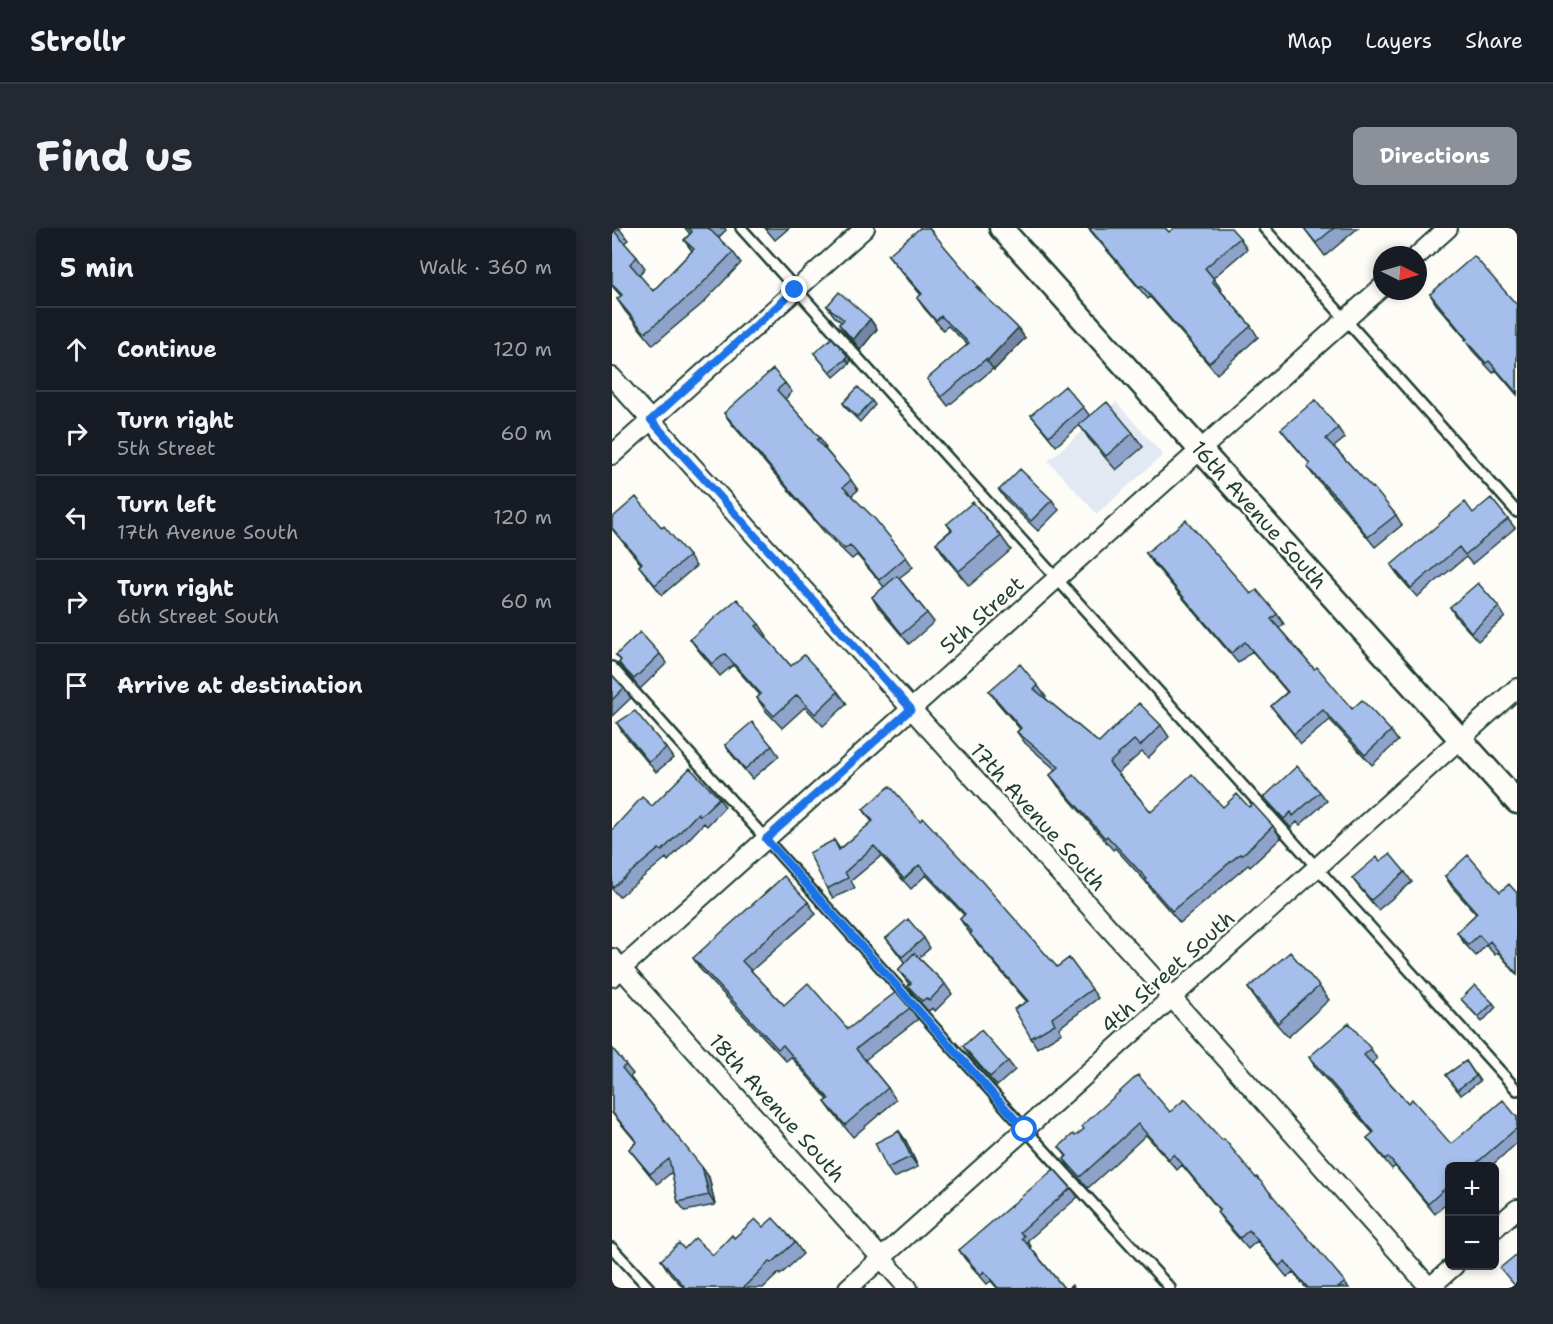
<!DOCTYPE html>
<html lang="en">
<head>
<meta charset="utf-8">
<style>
	:root { --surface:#171b24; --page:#242831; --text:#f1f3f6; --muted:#9ea1a6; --line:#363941; --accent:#8c9099 }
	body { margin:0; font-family:"Shantell Sans",sans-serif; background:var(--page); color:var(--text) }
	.controls { position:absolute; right:18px; bottom:18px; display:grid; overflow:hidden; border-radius:9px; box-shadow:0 3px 9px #0003 }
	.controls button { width:54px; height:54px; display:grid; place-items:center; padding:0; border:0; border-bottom:2px solid var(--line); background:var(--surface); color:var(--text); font:30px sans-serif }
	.compass { position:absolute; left:761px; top:18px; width:54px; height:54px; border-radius:50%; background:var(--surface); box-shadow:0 3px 9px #0003; rotate:95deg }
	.stop { position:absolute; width:18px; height:18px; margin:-14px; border:4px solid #1a73e8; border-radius:50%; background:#fff }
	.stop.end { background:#1a73e8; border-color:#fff; box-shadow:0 2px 6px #0008 }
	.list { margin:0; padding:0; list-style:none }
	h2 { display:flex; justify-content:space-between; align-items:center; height:78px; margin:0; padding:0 24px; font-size:26px }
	h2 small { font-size:20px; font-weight:400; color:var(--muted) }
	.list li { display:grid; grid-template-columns:39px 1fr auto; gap:18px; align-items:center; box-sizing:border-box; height:84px; padding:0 24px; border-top:2px solid var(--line) }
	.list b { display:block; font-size:22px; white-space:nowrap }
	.list p { margin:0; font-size:20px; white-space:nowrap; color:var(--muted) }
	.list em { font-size:20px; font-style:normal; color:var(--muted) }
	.icon { flex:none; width:33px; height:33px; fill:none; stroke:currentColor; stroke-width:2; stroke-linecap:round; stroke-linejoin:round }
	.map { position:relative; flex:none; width:905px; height:1060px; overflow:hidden; border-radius:9px }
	header { display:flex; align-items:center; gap:36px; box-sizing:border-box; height:84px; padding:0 30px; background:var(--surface); border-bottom:2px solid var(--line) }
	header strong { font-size:28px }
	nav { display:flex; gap:33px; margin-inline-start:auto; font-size:21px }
	.intro { display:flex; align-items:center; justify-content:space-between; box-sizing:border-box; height:144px; padding:0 36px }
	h1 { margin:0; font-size:42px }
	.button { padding:15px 27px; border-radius:9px; background:var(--accent); color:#fff; font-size:21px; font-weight:700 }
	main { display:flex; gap:36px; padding:0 36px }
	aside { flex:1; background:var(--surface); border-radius:9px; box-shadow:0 3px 9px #0003 }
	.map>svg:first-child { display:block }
	.built { fill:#e3e9f3 }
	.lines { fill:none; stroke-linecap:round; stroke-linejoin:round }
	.service-casing { stroke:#1f3d34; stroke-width:14 }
	.minor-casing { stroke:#1f3d34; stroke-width:22 }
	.tertiary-casing { stroke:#1f3d34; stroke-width:27 }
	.service { stroke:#fdfcf7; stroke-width:9 }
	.minor { stroke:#fdfcf7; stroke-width:18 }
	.tertiary { stroke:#fdfcf7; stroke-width:22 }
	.wall { fill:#8fa3ca; stroke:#1f3d34; stroke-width:1.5 }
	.shaded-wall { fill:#7485a4; stroke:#1f3d34; stroke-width:1.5 }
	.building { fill:#a6beeb; stroke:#1f3d34; stroke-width:1.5 }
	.route { stroke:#1a73e8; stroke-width:8 }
	.labels { text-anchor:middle; stroke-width:5; stroke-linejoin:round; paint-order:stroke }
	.street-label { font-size:21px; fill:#1f3d34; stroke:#fdfcf7 }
</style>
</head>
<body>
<header>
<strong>Strollr</strong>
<nav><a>Map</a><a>Layers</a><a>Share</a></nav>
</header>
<div class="intro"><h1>Find us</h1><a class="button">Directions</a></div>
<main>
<aside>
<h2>5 min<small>Walk · 360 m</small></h2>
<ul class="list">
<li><svg class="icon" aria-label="ahead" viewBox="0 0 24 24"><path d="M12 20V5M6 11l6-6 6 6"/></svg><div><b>Continue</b></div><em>120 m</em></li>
<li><svg class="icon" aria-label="right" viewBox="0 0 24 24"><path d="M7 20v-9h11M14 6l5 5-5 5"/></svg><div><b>Turn right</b><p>5th Street</p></div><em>60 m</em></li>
<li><svg class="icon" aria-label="left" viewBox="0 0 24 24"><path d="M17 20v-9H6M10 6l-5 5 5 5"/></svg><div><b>Turn left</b><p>17th Avenue South</p></div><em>120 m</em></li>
<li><svg class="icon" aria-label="right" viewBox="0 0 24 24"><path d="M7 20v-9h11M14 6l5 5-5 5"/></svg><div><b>Turn right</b><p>6th Street South</p></div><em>60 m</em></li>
<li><svg class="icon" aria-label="arrive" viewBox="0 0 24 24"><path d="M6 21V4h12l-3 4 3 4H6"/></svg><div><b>Arrive at destination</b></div></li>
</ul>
</aside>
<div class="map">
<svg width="905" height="1060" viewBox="0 0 905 1060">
	<rect width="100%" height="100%" fill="#fdfcf7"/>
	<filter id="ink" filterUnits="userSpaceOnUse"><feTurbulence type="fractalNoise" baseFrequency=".0167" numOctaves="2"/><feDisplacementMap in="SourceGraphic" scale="12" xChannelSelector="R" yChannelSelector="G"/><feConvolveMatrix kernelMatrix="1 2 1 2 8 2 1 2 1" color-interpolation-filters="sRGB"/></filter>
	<g filter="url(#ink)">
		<path class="built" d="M504,174L551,227L485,286L436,233Z"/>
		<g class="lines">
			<defs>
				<path id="service" d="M129,0L905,862
					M652,0L905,284
					M0,439L413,901L558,1060
					M0,1020L37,1060"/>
				<path id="minor" d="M806,27L836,0
					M0,149L560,770L818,1060
					M0,227L253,0
					M0,730L296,1060
					M0,749L770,59
					M882,1001L905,981
					M236,1060L905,460
					M817,1060L842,1038"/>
				<path id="tertiary" d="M389,0L905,574"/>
			</defs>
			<use href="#service" class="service-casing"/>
			<use href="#minor" class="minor-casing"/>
			<use href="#tertiary" class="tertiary-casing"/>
			<use href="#service" class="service"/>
			<use href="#minor" class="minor"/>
			<use href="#tertiary" class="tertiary"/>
		</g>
		<path class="wall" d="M0,0H7L16,12L12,15L25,29L33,40L27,47L41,63L80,23L72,12L78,6L73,0H113L114,2L106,10L121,24L129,35L90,76L41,117L13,83L5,71L9,68L0,58Z
			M153,0H177L163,12Z
			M476,0H553L557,4L628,10L635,21L601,50L610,62L609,63L639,98L646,109L605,146L538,69L536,71Z
			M692,0H746L713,28Z
			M276,27L366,58L372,68L406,100L413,110L382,142L381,141L336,178L315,151L356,117L336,98L331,102L312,80L305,70L309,67L283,36Z
			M818,66L905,77V167L884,142L881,145L860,122L853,112L854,111L824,76Z
			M215,78L258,91L265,101L248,122L234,106L227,96L229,94L222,88Z
			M202,125L239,132L237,136L222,149Z
			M173,155L180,164L173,171L208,210L214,220L213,221L239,252L246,262L239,268L294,329L301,339L287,350L315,385L322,394L297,416L266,379L260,369L272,359L245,327L240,331L214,306L119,195L112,185Z
			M260,173L263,177L248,194L234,180L231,175Z
			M471,179L478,188L521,205L531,219L504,242L477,211L468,197L444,218L419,187Z
			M726,200L733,210L722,219L784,287L790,297L763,319L734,283L702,248L695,239L698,236L676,210L669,201Z
			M387,262L440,272L447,282L426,303L394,272Z
			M861,285L896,291L903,300L860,336L854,329L805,369L786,347L779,337Z
			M0,290L50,300L77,328L84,338L50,367L27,338L29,336L0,301Z
			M335,296L389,308L399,322L357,358L334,330L324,315L339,302Z
			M534,325L639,366L665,386L672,396L667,400L702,441L740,481L779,503L786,513L760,537L718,492L689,516L659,478L675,464L640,423L626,435L541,335Z
			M838,379H887L893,389L866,413L844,389Z
			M147,396L155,408L153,409L179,438L226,464L235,476L211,498L193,479L170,500L153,482L145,470L148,467L121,437L108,448L87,423L78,411Z
			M48,426L55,435L28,461L14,444L7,435L9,433L4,427Z
			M0,447L12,460L19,470L0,488Z
			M426,458L434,469L433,470L487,515L549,497L557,509L536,530L530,524L506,545L539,584L611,579H637L661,598L669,610L638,639L636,637L568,695L541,664L534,654L503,620L501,622L446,558L438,547L444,542L413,515L405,504L408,501L385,474L377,463Z
			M5,495L54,520L61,530L44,544L11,505Z
			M113,517L160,518L167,528L140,551L120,527Z
			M708,564L715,573L688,597L685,594L679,600L659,578L652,569Z
			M107,570L113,579L95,598L92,595L56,633L54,630L7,669L0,661V602L40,578Z
			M251,581L308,593L445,739L457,730L486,770L447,800L450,805L425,820L419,810L415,774L365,715L354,700L348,691L352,687L314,647L299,661L269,628L239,653L243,660L221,670L215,661L222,612L228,621L260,594Z
			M768,633L793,644L800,654L766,682L747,659L740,650Z
			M833,648L888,664L905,665V747L886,724L883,727L874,717L864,728L852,715L845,704L864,686L840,659Z
			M196,674L204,686L139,743L172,777L236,801L298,780L306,791L253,832L276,860L284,872L241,909L221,885L213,874L216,872L179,829L174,833L89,742L81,730Z
			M274,710H312L318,720L307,730L333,756L340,766L323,783L321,780L316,783L302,767L296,758L297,756L286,742L293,735Z
			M707,758L717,772L676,809L646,775L636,760Z
			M849,771L881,775L884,779L870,794Z
			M351,818L396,833L403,842L385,858L358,828Z
			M0,820L21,846L18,849L97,949L103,977L73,983L66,974L60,944L45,956L17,921L24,914L0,885Z
			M759,821L765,831L760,835L796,875L839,916L905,889V915L878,939H837V973L823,986L783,938L780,941L762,919L755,910L761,905L703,839L697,829Z
			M854,833L868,853L849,867L834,847Z
			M558,884L644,950L737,1060H694L681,1044L675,1049L645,1013L636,1021L613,995L605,984L607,982L570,937L565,942L534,907L476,960L459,942L452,931L454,928L447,919L463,908Z
			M287,903L294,913L306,939L282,950L275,940Z
			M459,960L466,969L415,1013L419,1018L418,1019L452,1060H385L379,1053L375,1056L353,1031L347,1022Z
			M151,999L183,1014L191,1026L168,1047L167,1045L151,1060H70L71,1059L57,1044L49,1032L101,1027L122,1010Z"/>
		<path class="shaded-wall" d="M258,91L265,101L248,122L241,112Z
			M406,100L413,110L382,142L375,133Z
			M235,127L239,132L237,136L234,131Z
			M287,903L294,913L306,939L299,929Z
			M90,939L97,949L103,977L97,967Z"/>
		<path class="building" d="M0,0H8L3,4L25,29L18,36L41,63L82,21L72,12L80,4L76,0H96L121,24L82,64L33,105L5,71L10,67L0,56Z
			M308,0H317L366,58L364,59L406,100L375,133L374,131L329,169L315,151L357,115L329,88L324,93L305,70L310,66L276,27Z
			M477,0H553L557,4L562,0H619L628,10L593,40L602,51L600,53L639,98L597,135L530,58L528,60Z
			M692,0H722L704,15Z
			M862,28L905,77V165L877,133L874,135L853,112L855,111L818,66Z
			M227,64L258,91L241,112L227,96L232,92L215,78Z
			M220,110L235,127L234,131L218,144L202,125Z
			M161,141L173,155L165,162L208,210L205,212L239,252L231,259L263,291L294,329L267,352L238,317L233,321L207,296L112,185Z
			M453,158L471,179L437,208L419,187Z
			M246,159L260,173L245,189L231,175Z
			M703,172L726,200L714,211L760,260L761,259L784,287L756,309L728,273L695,239L698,236L669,201Z
			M495,174L521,205L494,228L467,197Z
			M408,241L440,272L419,293L387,262Z
			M24,269L50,300L52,298L77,328L43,357L27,338L30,335L0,300V290Z
			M879,270L896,291L853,327L847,319L799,360L779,337L853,274L861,285Z
			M361,274L389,308L347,343L324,315L340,302L335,296Z
			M574,292L639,366L645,362L665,386L659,391L702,441L705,439L740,481L750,472L779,503L753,527L711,482L682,506L659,478L676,464L633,414L619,425L534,325Z
			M285,348L315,385L290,406L260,369Z
			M866,355L887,379L859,404L838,379Z
			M125,371L147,396L144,398L179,438L192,427L226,464L203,486L185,467L162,488L145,470L149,466L113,426L100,436L78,411Z
			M28,404L48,426L22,451L7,435L9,432L4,427Z
			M408,436L426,458L422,461L487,515L527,475L549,497L528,518L522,512L497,535L539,584L580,546L611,579L625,566L637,579L641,576L661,598L630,627L628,626L560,683L533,652L535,651L495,608L493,610L438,547L447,539L405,504L409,500L377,463Z
			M0,447L12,460L0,472Z
			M23,483L54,520L37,534L5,495Z
			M140,494L160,518L133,541L113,517Z
			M685,538L708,564L681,588L679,584L672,591L652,569Z
			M78,540L107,570L88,588L86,585L50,623L47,621L0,660V602L30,569L40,578Z
			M278,558L308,593L311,590L366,649L445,739L457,730L480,761L440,790L443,796L419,810L402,781L416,773L358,706L360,704L348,691L353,686L307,637L292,651L262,618L233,644L236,650L215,661L197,625L222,612L227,622L261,593L251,581Z
			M778,626L793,644L759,672L740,650L765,629L768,633Z
			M856,627L888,664L897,656L905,665V746L878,713L875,716L867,707L856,717L845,704L865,685L833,648Z
			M172,648L196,674L130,733L172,777L196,755L236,801L284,764L298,780L244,821L276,860L233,897L213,874L217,871L171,817L166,821L81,730Z
			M296,691L312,710L290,729L274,710Z
			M678,724L707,758L666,795L636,760Z
			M302,725L333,756L317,773L314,770L310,773L296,758L299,755L286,742Z
			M863,757L881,775L866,789L849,771Z
			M737,795L759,821L752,827L796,875L800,871L839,916L891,872L905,889V900L860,939H837V957L816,976L776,929L773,931L755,910L762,904L697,829Z
			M369,802L396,833L378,849L351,818Z
			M0,820L14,837L10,840L90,939L97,967L66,974L57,931L38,946L17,921L25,914L0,884Z
			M854,833L864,848L845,862L834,847Z
			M526,847L558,884L573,871L610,912L612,911L644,950L645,949L733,1054L726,1060H696L673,1033L667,1038L637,1002L628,1010L605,984L608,982L562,926L557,931L526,896L468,949L452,931L455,928L447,919L461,906L463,908L472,901L470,898Z
			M287,903L299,929L275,940L263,915Z
			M442,941L459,960L408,1004L412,1008L410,1010L452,1060H386L372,1043L369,1047L347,1022Z
			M161,990L183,1014L160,1035L158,1033L131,1060H70L72,1058L49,1032L67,1015L72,1021L83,1010L101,1027L120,1007L122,1010L143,991L151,999Z
			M905,1026V1060L888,1040Z
			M460,1057L462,1060H456Z"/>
	</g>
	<g class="lines" filter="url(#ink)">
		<path class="route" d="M183,62L39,192L299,481L154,611L413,902"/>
	</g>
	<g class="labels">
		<g class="street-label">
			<text transform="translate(647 287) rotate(48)" y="7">16th Avenue South</text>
			<text transform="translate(370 387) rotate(-42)" y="7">5th Street</text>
			<text transform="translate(426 589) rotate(48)" y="7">17th Avenue South</text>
			<text transform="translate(556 744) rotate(-42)" y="7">4th Street South</text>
			<text transform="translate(165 880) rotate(48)" y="7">18th Avenue South</text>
		</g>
	</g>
</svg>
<div class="controls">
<button>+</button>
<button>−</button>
</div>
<svg class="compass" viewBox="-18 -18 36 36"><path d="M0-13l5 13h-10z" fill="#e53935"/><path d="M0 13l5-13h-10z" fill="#9ea1a6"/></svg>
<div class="stop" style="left:413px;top:902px"></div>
<div class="stop end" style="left:183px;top:62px"></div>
</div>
</main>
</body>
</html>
